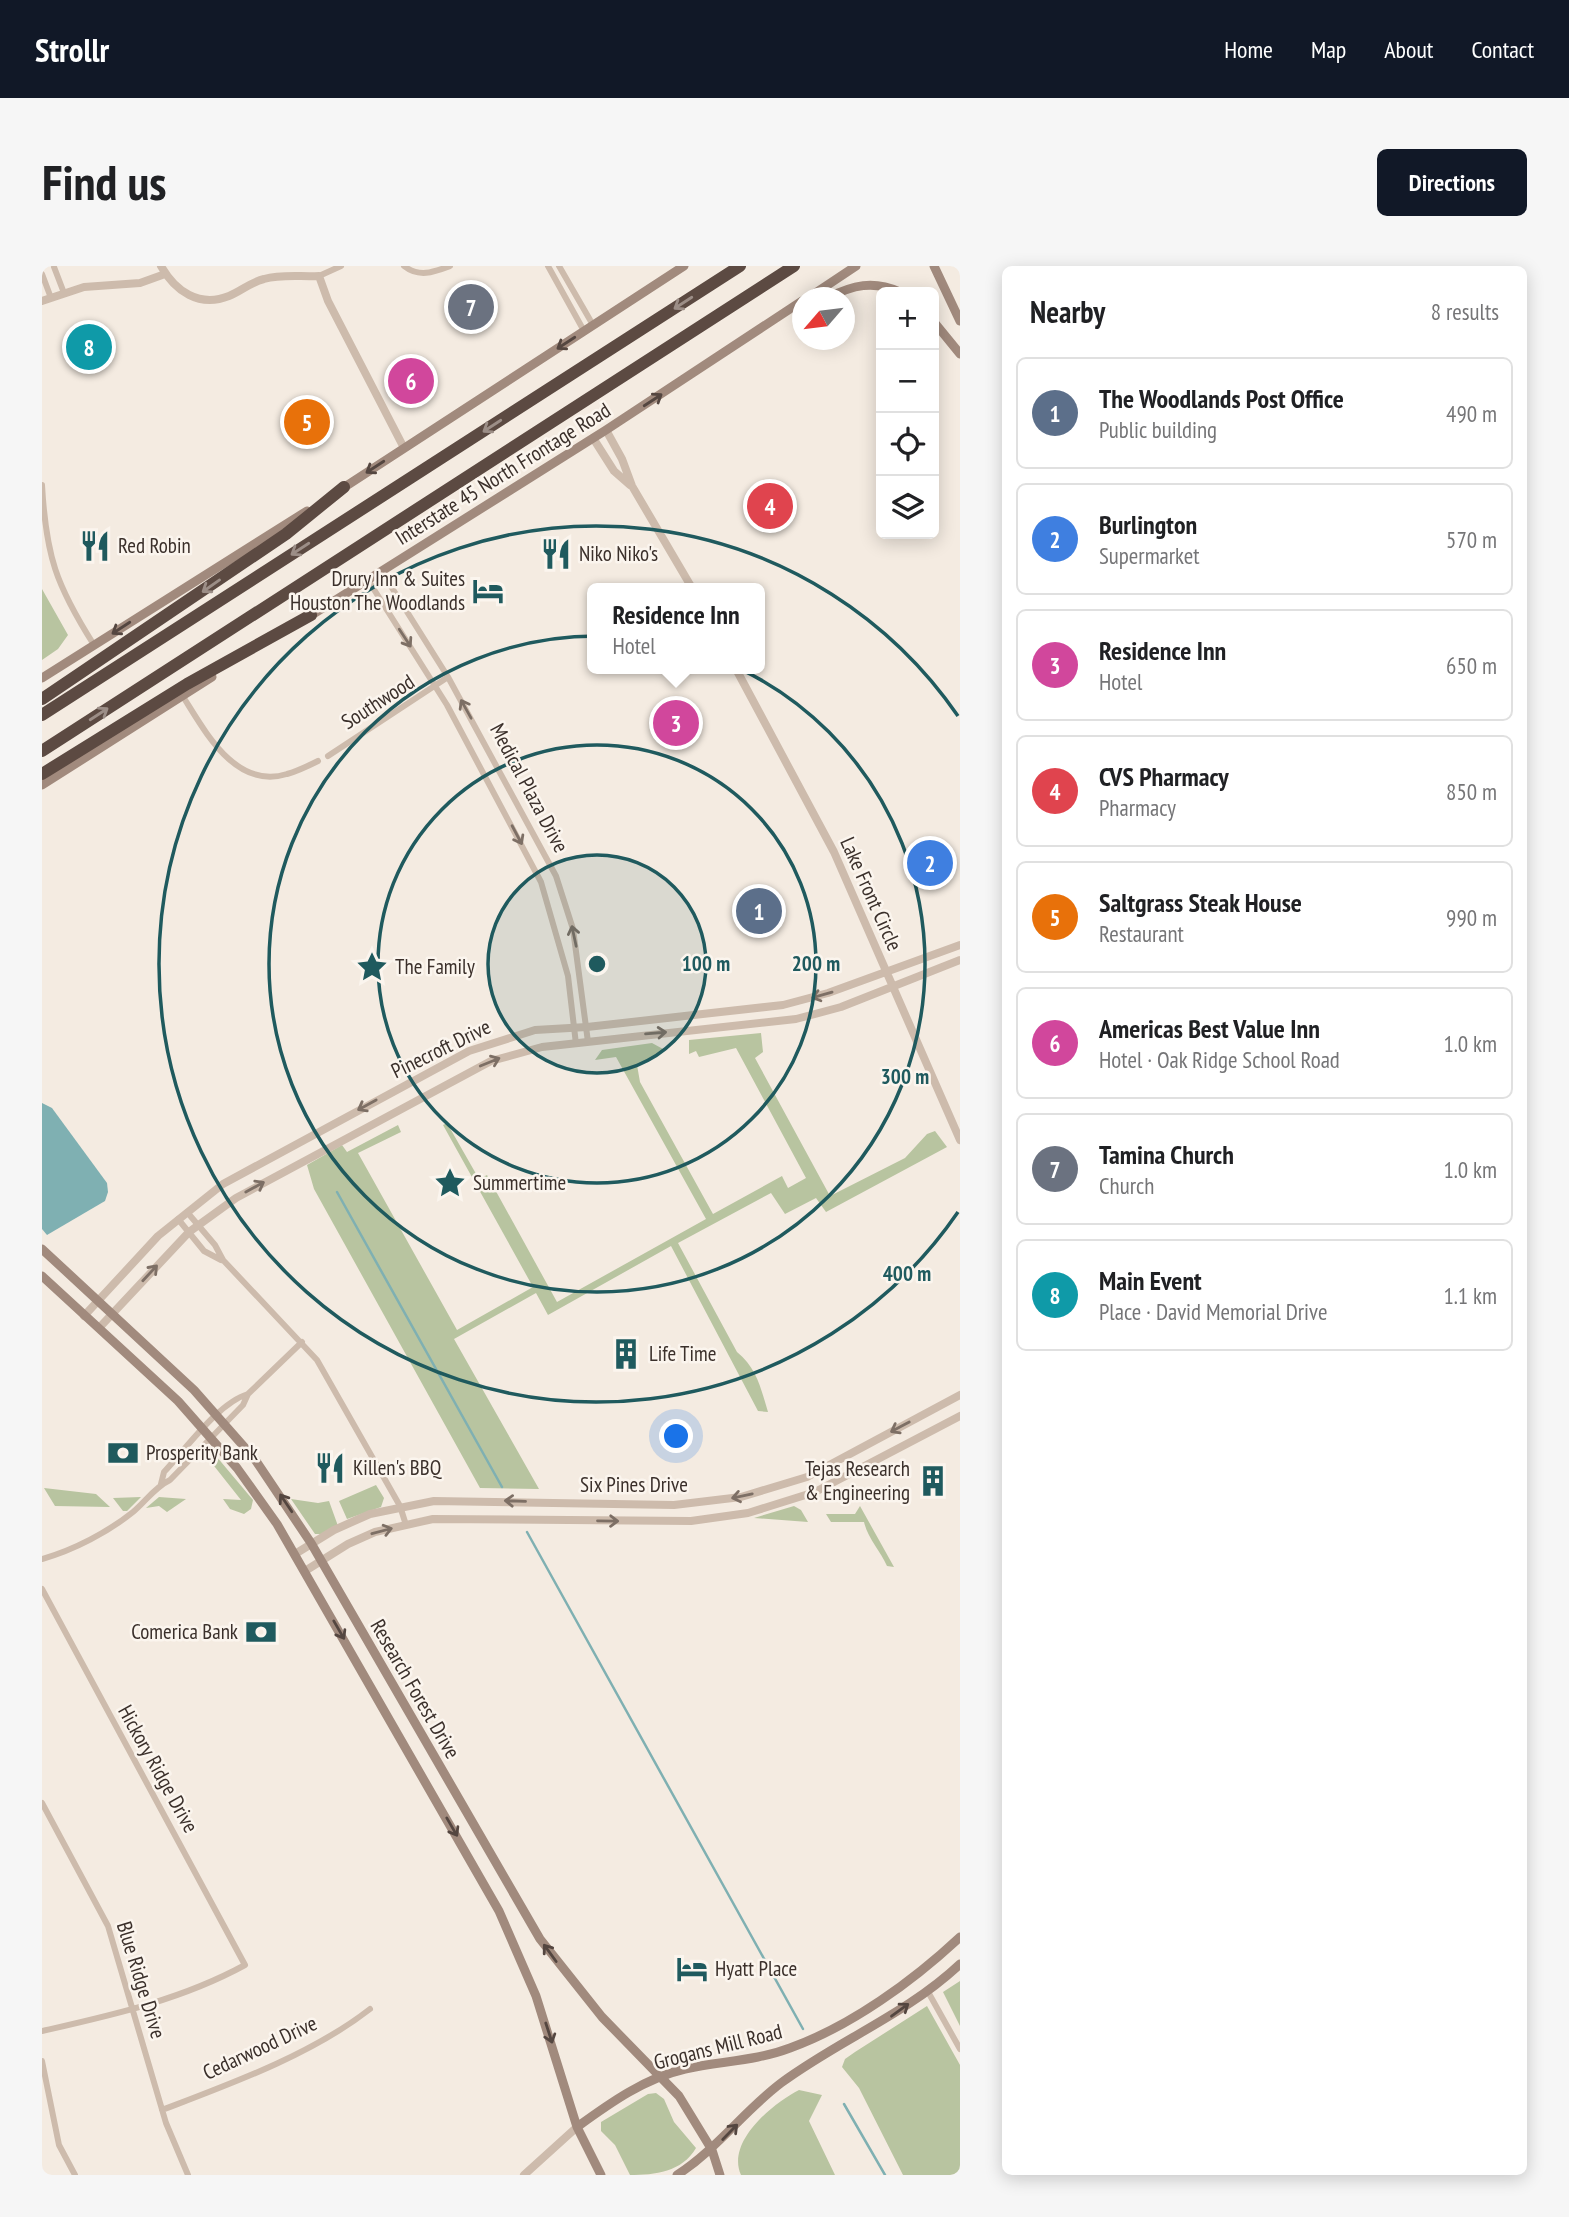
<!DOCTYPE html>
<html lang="en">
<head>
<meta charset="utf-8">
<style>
	:root { --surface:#fff; --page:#f6f6f6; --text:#202124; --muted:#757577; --line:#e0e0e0; --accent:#111827 }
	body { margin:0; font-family:"PT Sans Narrow",sans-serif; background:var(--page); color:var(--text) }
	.controls { position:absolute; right:21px; top:21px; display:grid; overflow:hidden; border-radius:10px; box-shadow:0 4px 18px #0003 }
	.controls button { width:63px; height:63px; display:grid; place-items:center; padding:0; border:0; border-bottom:2px solid var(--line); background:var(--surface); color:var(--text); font:35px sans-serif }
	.compass { position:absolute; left:750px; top:21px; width:63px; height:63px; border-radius:50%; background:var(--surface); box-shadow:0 4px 18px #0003; rotate:242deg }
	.you { position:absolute; left:635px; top:1171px; width:24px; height:24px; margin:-18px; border:5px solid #fff; border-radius:50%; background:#1a73e8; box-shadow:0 0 0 10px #1a73e833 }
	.badge { display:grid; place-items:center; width:46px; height:46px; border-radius:50%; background:var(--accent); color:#fff; font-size:23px; font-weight:700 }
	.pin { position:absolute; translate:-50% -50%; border:4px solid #fff; box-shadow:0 2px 7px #0006 }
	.popup { position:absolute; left:545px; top:317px; width:178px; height:91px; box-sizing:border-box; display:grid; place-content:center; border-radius:10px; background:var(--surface); filter:drop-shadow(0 2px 5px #0005); font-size:23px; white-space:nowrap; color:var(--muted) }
	.popup b { font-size:26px; color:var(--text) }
	.popup::after { content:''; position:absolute; left:50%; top:100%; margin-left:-14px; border:14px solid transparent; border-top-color:var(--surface) }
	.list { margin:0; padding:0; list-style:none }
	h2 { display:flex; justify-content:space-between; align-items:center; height:91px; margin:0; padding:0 28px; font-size:30px }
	h2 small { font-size:23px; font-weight:400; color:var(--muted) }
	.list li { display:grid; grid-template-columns:46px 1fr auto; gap:21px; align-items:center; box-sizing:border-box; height:112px; margin:0 14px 14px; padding:0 14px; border:2px solid var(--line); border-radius:10px }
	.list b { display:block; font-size:26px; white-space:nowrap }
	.list p { margin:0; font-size:23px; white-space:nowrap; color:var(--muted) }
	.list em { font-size:23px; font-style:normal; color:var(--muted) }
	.icon { flex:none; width:38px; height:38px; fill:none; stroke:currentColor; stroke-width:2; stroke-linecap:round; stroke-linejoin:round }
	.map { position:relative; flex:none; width:918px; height:1909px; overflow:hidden; border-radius:10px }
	header { display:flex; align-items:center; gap:42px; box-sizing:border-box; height:98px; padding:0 35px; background:var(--accent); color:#fff }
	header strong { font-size:33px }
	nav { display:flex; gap:38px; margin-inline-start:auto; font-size:24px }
	.intro { display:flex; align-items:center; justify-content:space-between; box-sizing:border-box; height:168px; padding:0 42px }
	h1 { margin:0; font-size:49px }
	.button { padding:18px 32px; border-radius:10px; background:var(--accent); color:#fff; font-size:24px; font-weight:700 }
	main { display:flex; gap:42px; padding:0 42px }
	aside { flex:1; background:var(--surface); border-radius:10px; box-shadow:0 4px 18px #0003 }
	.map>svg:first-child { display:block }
	.green { fill:#b8c4a0 }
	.water { fill:#7fb0b2 }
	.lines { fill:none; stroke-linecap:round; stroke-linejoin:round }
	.stream { stroke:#7fb0b2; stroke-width:2.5 }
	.minor { stroke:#cdbbac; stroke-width:6 }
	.tertiary { stroke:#cdbbac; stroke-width:8 }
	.secondary { stroke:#a18a7d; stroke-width:9 }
	.motorway { stroke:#5c4a42; stroke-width:12 }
	.oneway { stroke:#9c8e87 }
	.oneway2 { stroke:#544640 }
	.oneway3 { stroke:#7d6f65 }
	.ring { fill:none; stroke:#1f5a5e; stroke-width:3.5 }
	.labels { text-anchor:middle; stroke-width:5; stroke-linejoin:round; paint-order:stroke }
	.street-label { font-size:21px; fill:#3b302b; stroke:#fbf5ee }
	.poi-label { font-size:21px; fill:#3b302b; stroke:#fbf5ee; text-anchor:start }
	.centre { fill:#1f5a5e; stroke:#fbf5ee; stroke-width:3.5 }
	.ring-label { font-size:21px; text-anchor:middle; font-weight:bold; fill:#1f5a5e; stroke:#fbf5ee; stroke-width:5; stroke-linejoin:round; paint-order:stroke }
</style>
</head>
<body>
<header>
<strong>Strollr</strong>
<nav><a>Home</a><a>Map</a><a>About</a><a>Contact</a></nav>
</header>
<div class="intro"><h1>Find us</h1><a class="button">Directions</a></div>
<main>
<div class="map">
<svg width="918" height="1909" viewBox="0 0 918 1909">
	<rect width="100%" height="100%" fill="#f4ebe1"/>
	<path class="green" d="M0,323L26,369L16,383L0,394Z
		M719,767L721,786L713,792L788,930L863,892L885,868L893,865L905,881L784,946L774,932L743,948L729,927L636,977L695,1086C715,1102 719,1123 726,1146L716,1145L629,980L506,1049L494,1027L412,1073L497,1223L438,1222L272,923L265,899L300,879L305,886L356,859L359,866L316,887L415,1064L491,1021L401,859L405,857L437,913L445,909L515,1036L664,953L574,791L553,794L560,784L610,777L621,783L620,787L595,799L598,816L671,948L740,910L746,922L764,912L694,782L657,791L654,785L647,788V774Z
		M169,1184L211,1234L209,1243L202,1248L188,1243L181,1233L199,1234L161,1186Z
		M334,1219L342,1232L339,1241L305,1253L297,1235Z
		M2,1222L54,1228L68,1241L13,1240Z
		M99,1231L85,1245H81L71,1232Z
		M117,1231L144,1233L125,1246L117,1240L104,1242Z
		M249,1233L276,1237L287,1235L296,1260L281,1268H273Z
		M752,1240L759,1244L766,1256L712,1252Z
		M818,1240L852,1301L845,1300C838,1284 826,1273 822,1256H789L784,1248H813Z
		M918,1715V1760L901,1726Z
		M885,1740L918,1799V1909H861L817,1822L800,1801L803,1793L813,1786Z
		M757,1824L780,1829L767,1855L793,1909H699C684,1876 730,1838 757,1824Z
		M614,1827L622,1833L632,1856L654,1882C640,1906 613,1909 588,1909L573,1879L559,1865V1856L606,1828Z"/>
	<path class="water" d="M0,837L10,842L65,917L66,926L63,935L5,969L0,963Z"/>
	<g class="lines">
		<path class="stream" d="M295,926L460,1221
			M485,1266L761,1763
			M802,1838L843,1909"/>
		<path class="minor" d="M362,0C377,12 392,6 408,0
			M506,0L542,65
			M517,0L551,59
			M12,1L22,27
			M0,8L9,32
			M277,10L299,0
			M0,219C4,290 14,319 52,379
			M340,306L406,411L514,610L531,663L546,776
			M326,314L405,439L499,616L526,710L534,778
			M140,429C163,465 193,524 245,508C256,505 266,500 276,495
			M286,490L406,411
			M145,946L173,979L181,994L275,1094L358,1240L364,1259
			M136,953L162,985L179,994
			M119,1218L122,1206C144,1183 176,1137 206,1128
			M0,1293C32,1284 66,1266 91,1246C104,1235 113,1221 128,1214L201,1139L206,1128L260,1076
			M0,1323L203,1699C139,1734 70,1749 0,1765
			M0,1537L66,1660L124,1857L146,1909
			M885,1724L918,1783
			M0,1795L17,1879L33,1909
			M120,1844C188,1818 269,1789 328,1743"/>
		<path class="tertiary" d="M119,0C133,25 157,42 187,30C199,25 209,16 222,13C240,8 259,11 277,10L286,35L362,182
			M0,35L42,21L98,17L123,8
			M564,164L580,193L590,220L650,322
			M551,172L572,205L588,219
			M694,403L792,586L918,874
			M42,1050L116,970L181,918L427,785L493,764L545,761L741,739L786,727L918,679
			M57,1062L147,966L194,932L449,795L500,781L754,753L799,741L918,694
			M253,1288L292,1264L328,1248L392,1235L632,1239L699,1231L765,1211L918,1129
			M263,1305L306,1278L333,1266L391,1253L649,1255L706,1247L773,1226L918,1150
			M482,1909L535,1861"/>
		<path class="secondary" d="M892,0L918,55
			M766,32L814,0
			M785,32C811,19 831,14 858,26
			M892,56L918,88
			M298,224L642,0
			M265,352L564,164L760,35
			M0,412L265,245
			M0,519L170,411
			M0,983L152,1124L212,1192L269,1277L498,1673L560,1751L637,1830L670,1884L678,1909
			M0,1010L136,1135L195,1202L235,1258L457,1645L494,1730L535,1861L559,1909
			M535,1861C568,1837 603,1812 643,1803C678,1795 714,1795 748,1782C809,1760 871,1715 918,1671
			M635,1909C675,1883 702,1845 739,1817C797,1774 865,1748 918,1698"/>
		<path class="motorway" d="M0,433L244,268L302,221
			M0,449L698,0
			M0,485L752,0
			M0,508L145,418L269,349"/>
	</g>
	<defs><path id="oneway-shaft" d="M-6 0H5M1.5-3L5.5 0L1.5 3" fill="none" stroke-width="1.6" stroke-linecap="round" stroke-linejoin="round" transform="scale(1.75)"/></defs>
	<g class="oneway">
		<use href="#oneway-shaft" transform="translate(641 37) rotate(147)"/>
		<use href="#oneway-shaft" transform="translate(450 160) rotate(147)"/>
		<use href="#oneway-shaft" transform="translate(258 283) rotate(147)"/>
		<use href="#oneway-shaft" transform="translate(169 320) rotate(145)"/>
		<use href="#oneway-shaft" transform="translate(57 448) rotate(-33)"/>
	</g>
	<g class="oneway2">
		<use href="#oneway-shaft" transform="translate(524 77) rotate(147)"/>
		<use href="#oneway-shaft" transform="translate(611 134) rotate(-33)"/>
		<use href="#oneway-shaft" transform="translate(333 201) rotate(147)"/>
		<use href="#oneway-shaft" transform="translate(79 362) rotate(147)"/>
		<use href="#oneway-shaft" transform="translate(244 1237) rotate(-124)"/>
		<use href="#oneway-shaft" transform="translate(297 1364) rotate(60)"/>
		<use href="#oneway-shaft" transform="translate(410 1561) rotate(60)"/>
		<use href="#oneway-shaft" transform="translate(508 1687) rotate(-126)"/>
		<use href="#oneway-shaft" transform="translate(858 1744) rotate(-36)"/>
		<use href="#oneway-shaft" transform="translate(507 1767) rotate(72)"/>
		<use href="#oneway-shaft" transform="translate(688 1866) rotate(-46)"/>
	</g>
	<g class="oneway3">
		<use href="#oneway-shaft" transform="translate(363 372) rotate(57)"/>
		<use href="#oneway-shaft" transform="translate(424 443) rotate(-119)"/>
		<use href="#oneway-shaft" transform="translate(475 569) rotate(62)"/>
		<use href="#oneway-shaft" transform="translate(532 670) rotate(-102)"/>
		<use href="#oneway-shaft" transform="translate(780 729) rotate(164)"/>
		<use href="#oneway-shaft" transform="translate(614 767) rotate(-5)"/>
		<use href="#oneway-shaft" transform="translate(448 796) rotate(-22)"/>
		<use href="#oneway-shaft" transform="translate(325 839) rotate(151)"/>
		<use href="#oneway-shaft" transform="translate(213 921) rotate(-29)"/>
		<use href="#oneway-shaft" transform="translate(108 1007) rotate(-47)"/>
		<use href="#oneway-shaft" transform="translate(858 1161) rotate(152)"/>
		<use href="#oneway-shaft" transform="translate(700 1230) rotate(168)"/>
		<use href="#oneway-shaft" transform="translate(473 1235) rotate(-178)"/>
		<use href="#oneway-shaft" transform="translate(566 1255) rotate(1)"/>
		<use href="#oneway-shaft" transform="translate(340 1265) rotate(-15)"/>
	</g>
	<circle cx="555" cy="698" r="109" fill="#1f5a5e" fill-opacity=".12"/>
	<g class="ring">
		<circle cx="555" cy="698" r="109"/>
		<circle cx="555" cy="698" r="219"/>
		<circle cx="555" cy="698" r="328"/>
		<path d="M916 946A438 438 0 1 1 916 450"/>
	</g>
	<defs>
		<symbol id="restaurant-bare" viewBox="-9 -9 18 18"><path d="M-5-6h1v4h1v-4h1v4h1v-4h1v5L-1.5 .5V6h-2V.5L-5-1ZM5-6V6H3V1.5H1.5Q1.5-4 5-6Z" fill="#1f5a5e" stroke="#fbf5ee" stroke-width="2.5" paint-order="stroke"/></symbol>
		<symbol id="hotel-bare" viewBox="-9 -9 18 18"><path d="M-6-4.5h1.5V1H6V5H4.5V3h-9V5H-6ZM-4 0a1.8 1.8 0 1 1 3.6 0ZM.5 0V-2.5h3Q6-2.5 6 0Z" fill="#1f5a5e" stroke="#fbf5ee" stroke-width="2.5" paint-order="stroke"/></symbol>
		<symbol id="sight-bare" viewBox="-9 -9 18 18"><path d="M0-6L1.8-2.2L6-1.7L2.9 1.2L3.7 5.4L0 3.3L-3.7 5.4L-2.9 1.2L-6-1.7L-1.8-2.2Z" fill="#1f5a5e" stroke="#fbf5ee" stroke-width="2.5" paint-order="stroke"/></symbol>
		<symbol id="building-bare" viewBox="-9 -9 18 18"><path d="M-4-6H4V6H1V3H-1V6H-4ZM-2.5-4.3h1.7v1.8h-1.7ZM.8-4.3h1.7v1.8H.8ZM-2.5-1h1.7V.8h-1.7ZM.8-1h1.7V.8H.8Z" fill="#1f5a5e" stroke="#fbf5ee" stroke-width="2.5" paint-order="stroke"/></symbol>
		<symbol id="bank-bare" viewBox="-9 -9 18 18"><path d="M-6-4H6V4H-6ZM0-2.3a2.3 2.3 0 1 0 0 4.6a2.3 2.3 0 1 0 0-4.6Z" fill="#1f5a5e" stroke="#fbf5ee" stroke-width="2.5" paint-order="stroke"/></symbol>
	</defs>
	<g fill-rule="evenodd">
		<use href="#restaurant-bare" x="31" y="258" width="44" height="44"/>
		<use href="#restaurant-bare" x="492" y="266" width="44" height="44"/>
		<use href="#hotel-bare" x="424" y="303" width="44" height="44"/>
		<use href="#sight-bare" x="308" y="679" width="44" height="44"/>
		<use href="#sight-bare" x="386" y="895" width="44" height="44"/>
		<use href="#building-bare" x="562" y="1066" width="44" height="44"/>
		<use href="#bank-bare" x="59" y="1165" width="44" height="44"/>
		<use href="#restaurant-bare" x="266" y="1180" width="44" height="44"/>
		<use href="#building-bare" x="869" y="1193" width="44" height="44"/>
		<use href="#bank-bare" x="197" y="1344" width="44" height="44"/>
		<use href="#hotel-bare" x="628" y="1681" width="44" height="44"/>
	</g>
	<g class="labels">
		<g class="street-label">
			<text transform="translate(461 208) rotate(-32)" y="7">Interstate 45 North Frontage Road</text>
			<text transform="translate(336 436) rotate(-33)" y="7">Southwood</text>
			<text transform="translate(487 522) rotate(62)" y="7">Medical Plaza Drive</text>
			<text transform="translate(829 628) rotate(66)" y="7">Lake Front Circle</text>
			<text transform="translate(399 783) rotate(-26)" y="7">Pinecroft Drive</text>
			<text x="592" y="1226">Six Pines Drive</text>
			<text transform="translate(373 1423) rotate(60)" y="7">Research Forest Drive</text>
			<text transform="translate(116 1503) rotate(61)" y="7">Hickory Ridge Drive</text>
			<text transform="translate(99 1714) rotate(73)" y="7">Blue Ridge Drive</text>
			<text transform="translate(676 1781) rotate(-14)" y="7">Grogans Mill Road</text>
			<text transform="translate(218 1782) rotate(-25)" y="7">Cedarwood Drive</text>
		</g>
		<g class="poi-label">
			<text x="76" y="287">Red Robin</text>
			<text x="537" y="295">Niko Niko's</text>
			<text x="423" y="320" text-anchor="end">Drury Inn &amp; Suites<tspan x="423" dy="24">Houston The Woodlands</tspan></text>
			<text x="353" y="708">The Family</text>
			<text x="431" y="924">Summertime</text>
			<text x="607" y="1095">Life Time</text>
			<text x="104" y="1194">Prosperity Bank</text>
			<text x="311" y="1209">Killen's BBQ</text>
			<text x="868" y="1210" text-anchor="end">Tejas Research<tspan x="868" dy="24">&amp; Engineering</tspan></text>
			<text x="196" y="1373" text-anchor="end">Comerica Bank</text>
			<text x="673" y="1710">Hyatt Place</text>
		</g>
	</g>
	<circle cx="555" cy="698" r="10" class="centre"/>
	<g class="ring-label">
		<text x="664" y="705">100 m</text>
		<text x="774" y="705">200 m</text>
		<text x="863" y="818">300 m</text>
		<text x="865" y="1015">400 m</text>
	</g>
</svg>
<div class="controls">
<button>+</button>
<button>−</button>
<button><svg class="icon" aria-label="locate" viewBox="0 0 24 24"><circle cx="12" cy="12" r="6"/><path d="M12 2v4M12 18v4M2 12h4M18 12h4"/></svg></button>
<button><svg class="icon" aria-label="layers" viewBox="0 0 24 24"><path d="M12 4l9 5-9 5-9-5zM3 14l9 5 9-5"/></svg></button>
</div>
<svg class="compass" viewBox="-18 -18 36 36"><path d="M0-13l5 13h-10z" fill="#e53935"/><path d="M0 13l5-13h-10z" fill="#757577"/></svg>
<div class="you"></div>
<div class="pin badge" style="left:717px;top:645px;background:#5c6f8a">1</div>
<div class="pin badge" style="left:888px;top:597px;background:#3f7fe0">2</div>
<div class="pin badge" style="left:634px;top:457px;background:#d1479c">3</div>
<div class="popup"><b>Residence Inn</b>Hotel</div>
<div class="pin badge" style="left:728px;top:240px;background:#e0444e">4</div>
<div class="pin badge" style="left:265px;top:156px;background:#e8710a">5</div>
<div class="pin badge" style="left:369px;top:115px;background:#d1479c">6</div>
<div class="pin badge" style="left:429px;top:41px;background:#6b7280">7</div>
<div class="pin badge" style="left:47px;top:81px;background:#0f9aa8">8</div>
</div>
<aside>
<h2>Nearby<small>8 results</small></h2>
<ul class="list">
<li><span class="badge" style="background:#5c6f8a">1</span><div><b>The Woodlands Post Office</b><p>Public building</p></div><em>490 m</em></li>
<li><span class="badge" style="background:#3f7fe0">2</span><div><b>Burlington</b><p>Supermarket</p></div><em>570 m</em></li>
<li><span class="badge" style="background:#d1479c">3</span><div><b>Residence Inn</b><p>Hotel</p></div><em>650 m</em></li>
<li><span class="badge" style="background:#e0444e">4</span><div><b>CVS Pharmacy</b><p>Pharmacy</p></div><em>850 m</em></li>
<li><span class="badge" style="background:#e8710a">5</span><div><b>Saltgrass Steak House</b><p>Restaurant</p></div><em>990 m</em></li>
<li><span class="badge" style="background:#d1479c">6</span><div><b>Americas Best Value Inn</b><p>Hotel · Oak Ridge School Road</p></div><em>1.0 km</em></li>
<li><span class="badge" style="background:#6b7280">7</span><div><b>Tamina Church</b><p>Church</p></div><em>1.0 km</em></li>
<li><span class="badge" style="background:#0f9aa8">8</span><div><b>Main Event</b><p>Place · David Memorial Drive</p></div><em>1.1 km</em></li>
</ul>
</aside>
</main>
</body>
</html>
